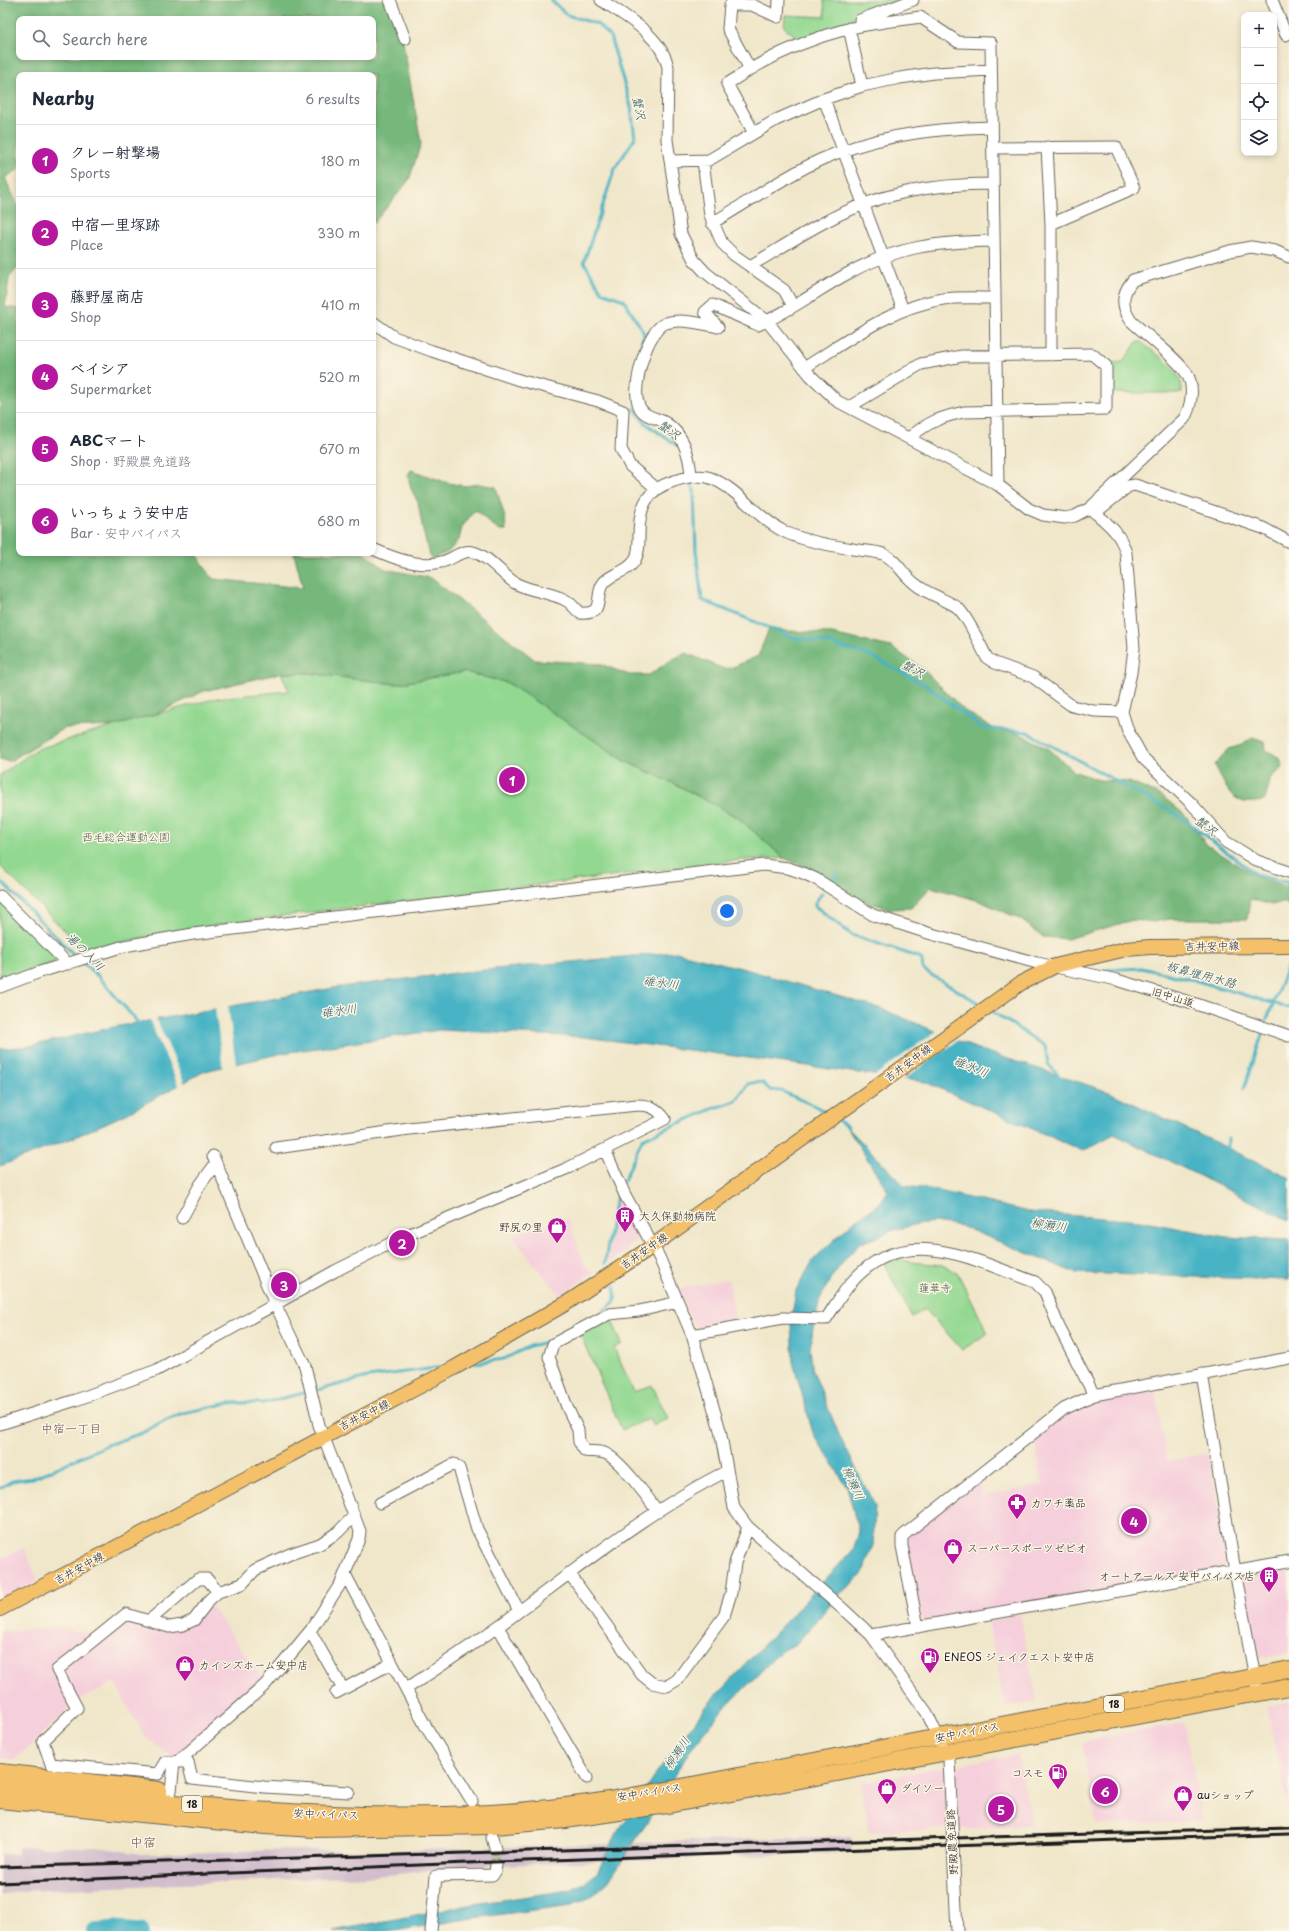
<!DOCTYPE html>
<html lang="en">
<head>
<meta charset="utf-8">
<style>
	:root { --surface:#fff; --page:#f2f2f3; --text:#1f2937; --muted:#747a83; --line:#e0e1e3; --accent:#b5179e }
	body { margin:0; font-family:"Playpen Sans","Klee One",sans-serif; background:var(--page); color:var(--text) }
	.controls { position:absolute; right:12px; top:12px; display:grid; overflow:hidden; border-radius:8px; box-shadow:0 2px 6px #0003 }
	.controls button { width:36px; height:36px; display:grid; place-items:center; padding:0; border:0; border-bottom:1px solid var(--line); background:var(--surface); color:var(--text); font:20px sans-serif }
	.you { position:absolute; left:727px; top:911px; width:14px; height:14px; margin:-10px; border:3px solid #fff; border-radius:50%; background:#1a73e8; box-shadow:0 0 0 6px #1a73e833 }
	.badge { display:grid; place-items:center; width:26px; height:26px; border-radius:50%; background:var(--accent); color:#fff; font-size:13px; font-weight:700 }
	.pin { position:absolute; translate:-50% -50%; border:2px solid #fff; box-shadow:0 1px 4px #0006 }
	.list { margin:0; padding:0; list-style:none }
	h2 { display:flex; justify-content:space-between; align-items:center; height:52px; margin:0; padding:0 16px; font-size:17px }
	h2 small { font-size:13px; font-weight:400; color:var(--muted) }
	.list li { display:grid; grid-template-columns:26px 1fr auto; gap:12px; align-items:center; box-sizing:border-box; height:72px; padding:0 16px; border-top:1px solid var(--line) }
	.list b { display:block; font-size:15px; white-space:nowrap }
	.list p { margin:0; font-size:13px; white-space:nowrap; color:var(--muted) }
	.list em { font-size:13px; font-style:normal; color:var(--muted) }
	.icon { flex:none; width:22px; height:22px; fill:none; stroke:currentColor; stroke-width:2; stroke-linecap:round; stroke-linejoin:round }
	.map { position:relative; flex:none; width:1289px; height:1931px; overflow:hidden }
	.search { position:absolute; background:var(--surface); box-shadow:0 2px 6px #0003; left:16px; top:16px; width:360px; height:44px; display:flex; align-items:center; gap:10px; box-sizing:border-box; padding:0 14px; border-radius:8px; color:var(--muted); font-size:15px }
	.panel { position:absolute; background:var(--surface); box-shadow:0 2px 6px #0003; left:16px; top:72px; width:360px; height:484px; border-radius:8px }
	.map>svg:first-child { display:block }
	.built { fill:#f5cfdb }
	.industrial { fill:#d1bdcc }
	.green { fill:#93d891; stroke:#587a56 }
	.forest { fill:#76b87b; stroke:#496a4c; fill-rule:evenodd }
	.water { fill:#47b3c4; stroke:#326870 }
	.pier { fill:#f0e7ca }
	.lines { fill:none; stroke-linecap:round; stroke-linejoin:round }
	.stream { stroke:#47b3c4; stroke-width:3 }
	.river { stroke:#47b3c4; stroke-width:17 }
	.minor-tunnel { stroke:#c6bea7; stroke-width:11; stroke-dasharray:11 5.5; stroke-linecap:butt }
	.minor-casing { stroke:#666359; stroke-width:13 }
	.major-casing { stroke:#666359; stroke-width:16 }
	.highway-casing { stroke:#666359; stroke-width:18 }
	.minor { stroke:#fff; stroke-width:11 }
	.major { stroke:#f4c16a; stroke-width:14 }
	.highway { stroke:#f4c16a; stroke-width:16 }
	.rail { stroke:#1c1c1c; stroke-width:3 }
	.labels { text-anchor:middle; stroke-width:3; stroke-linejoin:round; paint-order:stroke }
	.shield { fill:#fcf5e5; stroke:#5f5d58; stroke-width:1 }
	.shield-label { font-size:10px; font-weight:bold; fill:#1c1c1c }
	.park-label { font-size:11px; fill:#465e45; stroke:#fcf5e5 }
	.street-label { font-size:11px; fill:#1c1c1c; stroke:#fcf5e5 }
	.poi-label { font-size:11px; fill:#1c1c1c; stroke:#fcf5e5; text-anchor:start }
	.water-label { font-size:12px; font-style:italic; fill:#2d585f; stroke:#fcf5e5 }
	.neighbourhood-label { font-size:12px; fill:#66504f; stroke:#fcf5e5 }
	.quarter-label { font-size:13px; fill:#66504f; stroke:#fcf5e5 }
</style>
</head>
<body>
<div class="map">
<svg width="1289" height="1931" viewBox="0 0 1289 1931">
	<rect width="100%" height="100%" fill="#fcf5e5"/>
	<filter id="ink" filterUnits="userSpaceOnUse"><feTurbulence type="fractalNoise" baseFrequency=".025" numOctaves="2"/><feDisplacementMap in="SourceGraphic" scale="8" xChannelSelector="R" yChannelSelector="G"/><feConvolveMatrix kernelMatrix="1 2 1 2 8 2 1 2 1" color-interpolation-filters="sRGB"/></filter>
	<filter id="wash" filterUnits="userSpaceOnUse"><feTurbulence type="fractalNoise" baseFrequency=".012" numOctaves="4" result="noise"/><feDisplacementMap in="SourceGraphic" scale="16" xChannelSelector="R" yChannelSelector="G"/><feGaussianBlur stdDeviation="0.9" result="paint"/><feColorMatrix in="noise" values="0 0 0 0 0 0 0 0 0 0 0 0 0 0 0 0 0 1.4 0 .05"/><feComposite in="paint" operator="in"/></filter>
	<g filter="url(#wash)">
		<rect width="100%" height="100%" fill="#f0e7ca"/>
		<path class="built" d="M620,1193L640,1238L628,1246L626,1252L608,1263L615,1206Z
			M568,1218L585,1266L594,1272L561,1295L536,1267L512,1235Z
			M728,1279L736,1322L701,1329L694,1326L678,1289Z
			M1155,1392L1167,1461L1208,1453L1228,1560L1223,1569L925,1621L921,1618L905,1538L979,1479L982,1496L1043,1485L1034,1436L1089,1401Z
			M24,1547L38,1581L0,1600V1559Z
			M1289,1565V1653L1257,1659L1242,1576L1244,1573Z
			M211,1606L263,1679L185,1751L173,1757L145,1737L114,1682L74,1703L15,1760L0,1759V1631L56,1628L94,1634L126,1619L168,1631Z
			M1020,1614L1037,1701L1005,1707L988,1621Z
			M1289,1702V1810L1267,1707Z
			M1184,1722L1203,1821L1096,1825L1082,1742Z
			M1018,1754L1032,1826L959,1829L957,1765Z
			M944,1767L947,1829L869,1832L861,1783Z"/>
		<path class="industrial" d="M851,1836L852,1852L466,1866L389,1875L23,1891L0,1895V1854H18V1847H97L141,1854L288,1850L388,1851Z"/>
		<path class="green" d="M824,0H901L852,17L853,21L795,40L793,34L784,27L785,15L825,17Z
			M1137,342H1141C1157,355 1184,370 1182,393H1111L1112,363L1123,362Z
			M464,672L508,683L625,761L679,786L737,817L784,858L741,860L258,919L162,933L85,951L0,866V775L37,749L134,720L217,698L289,691L281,673H308L396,684Z
			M0,900L53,955L55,962L0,981Z
			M898,1259L911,1262L942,1265L957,1272L988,1333L962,1350L925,1309L912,1317L884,1264Z
			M610,1316L622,1344L614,1348L634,1392L652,1385L668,1418L653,1426L649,1418L622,1430L580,1334Z"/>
		<path class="forest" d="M0,0H390L397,8L421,143L409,180L373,224V75H19V169L5,178L19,208V266L9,278L5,307L19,309V553H195L213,579L303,588L294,553H364L385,569L431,578L535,660L600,664L629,675H649L671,660L686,653L724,669L733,667L758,656L769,629L788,631L827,633L891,647L923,669L965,711L993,728L1020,734L1048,748L1073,771L1099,780L1129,782L1162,796L1185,815L1207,845L1257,877L1289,887V905L1283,902L1272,905L1250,899L1247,919H1169L1154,922L1133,920L1067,939L1043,937L1020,919L980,901L931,887L911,908L891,909L857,899L810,869L784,858L737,817L679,786L625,761L508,683L464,672L396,684L308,673H281L204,691L158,713L115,726L64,728L10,761L0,760ZM19,19H373V57H19Z
			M411,470L448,483L465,486L479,484L496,487L505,518L506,530H498L475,510L462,527L459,540L448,552L431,559L423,531L418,502L411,489L408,475Z
			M1252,738L1265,742L1266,750L1280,758L1283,768L1271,777L1265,800C1232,809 1228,791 1215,765L1229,749L1242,745Z"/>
		<path class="water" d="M676,952L745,969L882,1009L975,1048L1109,1092L1289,1177V1220L1114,1134L1083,1151L925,1082L712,1053L584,1037L439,1030L283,1053L205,1071L128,1113L73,1138L0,1166V1049L30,1046L114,1027L339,987L464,972Z
			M846,1126L905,1186L930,1189L1029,1212L1139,1221L1226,1237L1289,1240V1280L1075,1273L961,1226L934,1222L917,1224L891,1231L861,1243L847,1257L831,1278L820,1299L813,1329L810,1349L813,1371L840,1437L875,1506L873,1545L862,1575L841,1593L796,1644L781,1651L719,1714L689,1751L641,1832L608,1882L591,1897L572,1905L466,1919L394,1931H333L468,1905L570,1890L584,1883L597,1873L618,1831L657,1772L709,1703L853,1550L859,1533L847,1487L813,1433L793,1362L791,1324L796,1290L814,1259L852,1223L879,1204L888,1191Z"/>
		<path class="pier" d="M228,1005L236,1066L223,1069L215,1007Z
			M156,1018L185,1084L179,1087L149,1019Z
			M938,1030L960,1039L901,1081L873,1077Z"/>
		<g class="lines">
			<path class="stream" d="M551,0L567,15L597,24L610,36L631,107L635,138L615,168L584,262L602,292L624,300L644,333L641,349
				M634,408L645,423L682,449
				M690,480L694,491L696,551L702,600L794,638L823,642L869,655L927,686L983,728L1027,732L1178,815L1257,875L1289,883
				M0,880L77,958
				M832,881L838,874
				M822,893L815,903V906L852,935L918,957L922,960L923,970L982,1005
				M82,962L98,976L140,1025
				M1106,970L1141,968L1194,980L1289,1008
				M990,1010L1045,1046L1048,1064L1061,1078
				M1266,1022L1289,962
				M1244,1088L1262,1035
				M836,1119L848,1127
				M1228,1151V1139
				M624,1181L642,1139L712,1109L736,1101L748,1084L757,1082L763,1083L770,1090L781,1091L817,1107L830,1115
				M605,1263L614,1207L619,1190
				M603,1312L615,1301V1285
				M475,1363L504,1359L530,1346L551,1341
				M314,1391L368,1377L443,1367
				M0,1488L12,1481L32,1478L45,1473L107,1445L142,1433L167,1419L183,1413L229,1403H263L308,1392"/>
			<path class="river" d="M95,1931L115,1929L141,1931"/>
		</g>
	</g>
	<g filter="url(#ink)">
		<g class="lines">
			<path class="minor-tunnel" d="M495,1848L496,1865"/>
			<defs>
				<path id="minor" d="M390,0L405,39
					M601,0C625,16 662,36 668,67L667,140L681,234L694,260L705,272L767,321L810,375L837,401L998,485L1029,509L1043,515L1065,518L1075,516L1090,508L1184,419C1191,407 1195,387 1187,374C1178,359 1145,334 1131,321C1121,306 1121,294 1133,280L1230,251L1251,247L1275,251L1289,257
					M1272,0L1286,35
					M860,26V20L913,0
					M849,28L862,86
					M750,69L728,29L730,5H752L778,17L779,0
					M824,99L903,310
					M754,133L727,84C764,59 804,40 847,29C871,23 896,21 920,17L958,42L991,43L998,485
					M1047,147L1051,224V355
					M993,148L1116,147L1134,188L1051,224
					M670,161L709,160L776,120L824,99L862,86L900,78L934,73L991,70
					M703,161L710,215L722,243L734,255L784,290L793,306
					M712,223C747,203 783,177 820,160C873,136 934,128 992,127
					M750,266C774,252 797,237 821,224C876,193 931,184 993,184
					M373,322L394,337L432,351L519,380L598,401L623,411L621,449L630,466L657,489
					M804,368C847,341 892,307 943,299C960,297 978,298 995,298
					M849,407L921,364L962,356L1092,354L1106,366V409L964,412C941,417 928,422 909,438
					M691,477C690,457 684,435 666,423C656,417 641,417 638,403C632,385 647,330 666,323C682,318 702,324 718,327L705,312L713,305L758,325C789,312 816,291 845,275C896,246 937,242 994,241
					M1090,508C1106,523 1120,531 1126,553L1134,648L1131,673L1122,712L1128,731L1143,758L1191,803L1226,842L1257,861L1289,872
					M1095,513L1129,486L1135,485L1263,528L1289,542
					M373,549C393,558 419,568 441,562C452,560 462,549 473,552C489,556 501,574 515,583C531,592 552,592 567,601C571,603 576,610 580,613C605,615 595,598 602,585C609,573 628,573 635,560C639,553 639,544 639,536C639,508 645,490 674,481C685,477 702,474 713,479C739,490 757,518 783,531C802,541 833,546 853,549C862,551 874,551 883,554C896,559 903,575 914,583C921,589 931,594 940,598C945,601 954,604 958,608C968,617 980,645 987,658L995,663L1033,677L1072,706L1094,711L1122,712
					M0,896L68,964
					M0,987L40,972L124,946L193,934L764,865L788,868L803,873L816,879L873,915L928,933L1037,963L1117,980L1196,1004L1289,1036
					M605,1150L625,1195L659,1257L692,1335L720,1430L734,1508L748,1527L843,1609L871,1635L927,1713L949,1760L957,1931
					M182,1218L200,1185L216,1163
					M692,1335L783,1318L826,1319C834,1307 841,1295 850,1284C904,1220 972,1260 1035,1282L1045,1292L1059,1327L1094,1395
					M1202,1374L1235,1571L1256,1683
					M0,1424L76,1400L157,1370L335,1271L405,1236L568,1168L665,1119C657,1108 650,1105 637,1105L409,1129L276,1148
					M380,1503L454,1464L459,1468L477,1529L519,1611
					M658,1512C649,1499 618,1457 604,1453C598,1451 591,1452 585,1451L579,1442L578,1430L567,1407L549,1357L553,1344L609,1314L639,1311L678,1302
					M569,1573L642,1675L652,1683L667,1686L677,1680L724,1616L731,1593L735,1563L748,1527
					M345,1574L425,1725L472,1801
					M150,1620L198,1579H207L218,1592
					M498,1627L587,1778
					M918,1627L902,1546V1537L905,1534L1064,1409L1094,1395L1289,1358
					M310,1631L343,1689
					M871,1635L1289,1561
					M406,1689C444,1664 482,1639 518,1612C583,1564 654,1507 727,1471
					M336,1693L392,1663
					M171,1791L174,1763L189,1752L265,1685L310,1631L341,1583L359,1539L360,1531L319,1425L305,1366L275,1304L213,1156
					M349,1792L264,1787L192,1779L188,1762H165L158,1774L51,1764L43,1741L77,1708L57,1670L126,1614L169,1627L183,1625L194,1620L210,1599L218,1592L242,1584L255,1570L290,1554L320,1544L338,1532L353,1517
					M492,1838L495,1848
					M431,1931L436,1876L492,1875L495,1872L496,1865"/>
				<path id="major" d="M0,1609L454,1368L565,1304L644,1252L1000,998L1021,983L1055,966L1126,949L1150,947L1289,946"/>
				<path id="highway" d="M0,1772L159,1790
					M0,1785C163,1802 326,1823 490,1813C599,1807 712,1781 819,1760C976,1730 1133,1701 1289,1670
					M0,1800L265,1826L314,1829L493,1826L565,1820L673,1804L1289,1687"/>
			</defs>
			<use href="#minor" class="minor-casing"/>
			<use href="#major" class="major-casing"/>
			<use href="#highway" class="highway-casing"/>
			<use href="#minor" class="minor"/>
			<use href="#major" class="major"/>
			<use href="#highway" class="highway"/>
			<path class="rail" d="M0,1867L1289,1828
				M0,1883L467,1863L1289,1834"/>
		</g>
	</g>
	<defs>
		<symbol id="building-pin" viewBox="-11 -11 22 30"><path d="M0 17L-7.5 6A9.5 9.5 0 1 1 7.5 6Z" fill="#b5179e" stroke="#fcf5e5"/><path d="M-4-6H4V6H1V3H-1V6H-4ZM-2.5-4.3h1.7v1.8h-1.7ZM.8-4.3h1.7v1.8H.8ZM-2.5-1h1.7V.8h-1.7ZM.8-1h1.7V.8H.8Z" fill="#fff"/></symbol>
		<symbol id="shop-pin" viewBox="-11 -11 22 30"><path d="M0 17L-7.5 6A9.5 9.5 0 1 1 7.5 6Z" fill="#b5179e" stroke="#fcf5e5"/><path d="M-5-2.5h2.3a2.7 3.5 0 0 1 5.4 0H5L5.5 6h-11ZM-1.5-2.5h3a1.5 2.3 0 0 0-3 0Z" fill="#fff"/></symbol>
		<symbol id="pharmacy-pin" viewBox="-11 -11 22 30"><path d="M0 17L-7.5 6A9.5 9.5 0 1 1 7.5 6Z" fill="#b5179e" stroke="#fcf5e5"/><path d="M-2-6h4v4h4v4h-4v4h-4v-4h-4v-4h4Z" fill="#fff"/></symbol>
		<symbol id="fuel-pin" viewBox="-11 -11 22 30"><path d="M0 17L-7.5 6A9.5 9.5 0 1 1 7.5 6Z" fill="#b5179e" stroke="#fcf5e5"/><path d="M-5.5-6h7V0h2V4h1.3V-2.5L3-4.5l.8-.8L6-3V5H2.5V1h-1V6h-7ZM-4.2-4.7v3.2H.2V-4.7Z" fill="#fff"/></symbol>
	</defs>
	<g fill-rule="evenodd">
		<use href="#building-pin" x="614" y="1205" width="22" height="30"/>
		<use href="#shop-pin" x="546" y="1216" width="22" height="30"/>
		<use href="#pharmacy-pin" x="1006" y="1492" width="22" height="30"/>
		<use href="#shop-pin" x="942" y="1537" width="22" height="30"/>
		<use href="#building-pin" x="1258" y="1565" width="22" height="30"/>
		<use href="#fuel-pin" x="919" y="1646" width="22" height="30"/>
		<use href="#shop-pin" x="174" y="1654" width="22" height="30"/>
		<use href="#fuel-pin" x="1047" y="1762" width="22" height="30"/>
		<use href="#shop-pin" x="876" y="1777" width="22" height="30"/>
		<use href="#shop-pin" x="1172" y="1784" width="22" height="30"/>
	</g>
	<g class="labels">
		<g class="shield">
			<rect x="1104" y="1696" width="20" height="16" rx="3"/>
			<rect x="182" y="1796" width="20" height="16" rx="3"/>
		</g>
		<g class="shield-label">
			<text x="1114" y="1708">18</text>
			<text x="192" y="1808">18</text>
		</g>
		<g class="park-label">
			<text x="126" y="841">西毛総合運動公園</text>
			<text x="935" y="1292">蓮華寺</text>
		</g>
		<g class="street-label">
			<text transform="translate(1212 946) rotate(-1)" y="4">吉井安中線</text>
			<text transform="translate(1173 997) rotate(17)" y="4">旧中山道</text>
			<text transform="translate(908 1063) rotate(-36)" y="4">吉井安中線</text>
			<text transform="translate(644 1251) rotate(-35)" y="4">吉井安中線</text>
			<text transform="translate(364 1415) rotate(-27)" y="4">吉井安中線</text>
			<text transform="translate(79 1568) rotate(-29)" y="4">吉井安中線</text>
			<text transform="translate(967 1732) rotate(-11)" y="4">安中バイパス</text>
			<text transform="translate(649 1792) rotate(-9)" y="4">安中バイパス</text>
			<text transform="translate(326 1814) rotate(2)" y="4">安中バイパス</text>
			<text transform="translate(952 1842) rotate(-93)" y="4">野殿農免道路</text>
		</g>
		<g class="poi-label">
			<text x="639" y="1220">大久保動物病院</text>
			<text x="543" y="1231" text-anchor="end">野尻の里</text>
			<text x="1031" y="1507">カワチ薬品</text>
			<text x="967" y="1552">スーパースポーツゼビオ</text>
			<text x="1255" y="1580" text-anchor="end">オートアールズ 安中バイパス店</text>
			<text x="944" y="1661">ENEOS ジェイクエスト安中店</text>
			<text x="199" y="1669">カインズホーム安中店</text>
			<text x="1044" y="1777" text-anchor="end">コスモ</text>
			<text x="901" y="1792">ダイソー</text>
			<text x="1197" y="1799">auショップ</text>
		</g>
		<g class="water-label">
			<text transform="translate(639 108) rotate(79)" y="4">蟹沢</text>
			<text transform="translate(669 430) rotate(35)" y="4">蟹沢</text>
			<text transform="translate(913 669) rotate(28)" y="4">蟹沢</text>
			<text transform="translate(1206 826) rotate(37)" y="4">蟹沢</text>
			<text transform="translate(85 952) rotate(45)" y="4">湯の入川</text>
			<text transform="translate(1201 975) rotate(15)" y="4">板鼻堰用水路</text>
			<text transform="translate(661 983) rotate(7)" y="4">碓氷川</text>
			<text transform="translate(339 1011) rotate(-8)" y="4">碓氷川</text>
			<text transform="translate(971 1067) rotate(22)" y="4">碓氷川</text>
			<text transform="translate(1049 1225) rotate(8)" y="4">柳瀬川</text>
			<text transform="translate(853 1483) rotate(66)" y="4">柳瀬川</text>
			<text transform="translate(677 1753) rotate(-56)" y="4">柳瀬川</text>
		</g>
		<g class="neighbourhood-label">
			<text x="71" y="1433">中宿一丁目</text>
		</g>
		<g class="quarter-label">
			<text x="143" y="1847">中宿</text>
		</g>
	</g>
</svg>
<div class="controls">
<button>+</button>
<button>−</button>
<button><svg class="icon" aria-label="locate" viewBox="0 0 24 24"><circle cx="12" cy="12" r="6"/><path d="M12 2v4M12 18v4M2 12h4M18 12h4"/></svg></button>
<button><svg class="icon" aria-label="layers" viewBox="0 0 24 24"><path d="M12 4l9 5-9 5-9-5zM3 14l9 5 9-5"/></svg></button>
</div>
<div class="you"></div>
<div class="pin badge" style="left:512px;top:780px">1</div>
<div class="pin badge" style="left:402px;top:1243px">2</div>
<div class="pin badge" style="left:284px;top:1285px">3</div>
<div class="pin badge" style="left:1134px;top:1521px">4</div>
<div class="pin badge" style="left:1001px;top:1809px">5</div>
<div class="pin badge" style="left:1105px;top:1791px">6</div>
<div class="search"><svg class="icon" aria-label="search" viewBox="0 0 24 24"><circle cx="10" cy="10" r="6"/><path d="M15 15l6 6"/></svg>Search here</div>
<section class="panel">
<h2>Nearby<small>6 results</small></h2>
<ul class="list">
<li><span class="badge">1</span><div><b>クレー射撃場</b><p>Sports</p></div><em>180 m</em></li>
<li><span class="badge">2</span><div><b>中宿一里塚跡</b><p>Place</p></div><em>330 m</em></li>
<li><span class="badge">3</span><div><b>藤野屋商店</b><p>Shop</p></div><em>410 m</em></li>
<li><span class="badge">4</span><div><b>ベイシア</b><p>Supermarket</p></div><em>520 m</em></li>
<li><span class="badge">5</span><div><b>ABCマート</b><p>Shop · 野殿農免道路</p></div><em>670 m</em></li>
<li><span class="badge">6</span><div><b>いっちょう安中店</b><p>Bar · 安中バイパス</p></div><em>680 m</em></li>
</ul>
</section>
</div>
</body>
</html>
